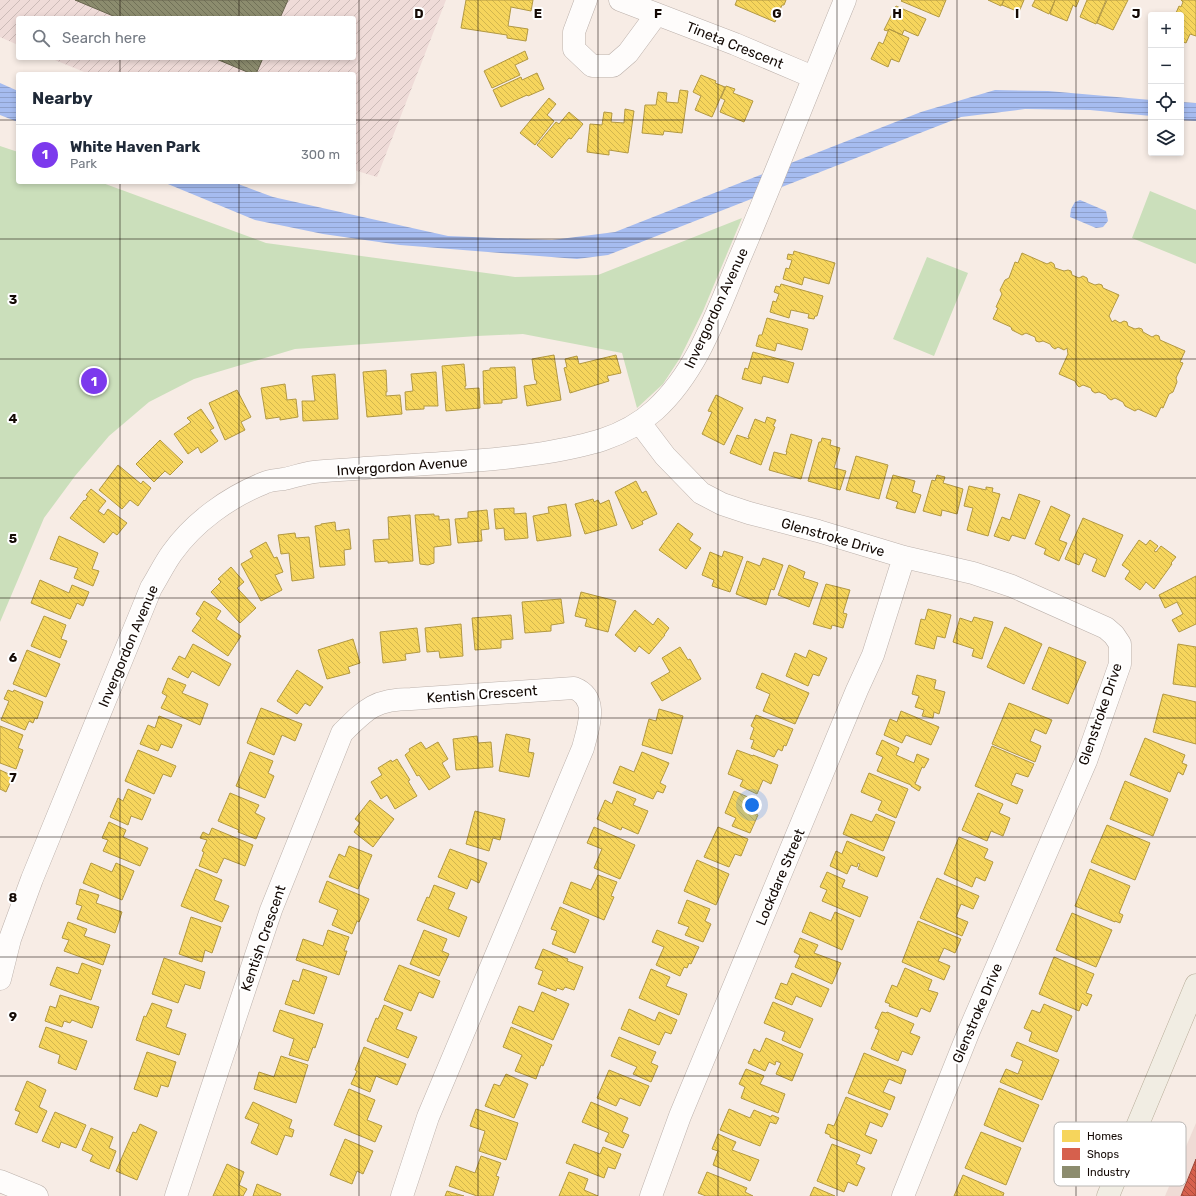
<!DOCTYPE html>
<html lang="en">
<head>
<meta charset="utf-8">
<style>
	:root { --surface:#fff; --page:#f2f2f3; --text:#1f2937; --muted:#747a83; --line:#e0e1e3; --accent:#7c3aed }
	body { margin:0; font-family:Rubik,sans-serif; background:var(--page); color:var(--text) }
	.controls { position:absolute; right:12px; top:12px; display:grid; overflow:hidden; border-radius:4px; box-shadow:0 2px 6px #0003 }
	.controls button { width:36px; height:36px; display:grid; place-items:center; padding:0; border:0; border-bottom:1px solid var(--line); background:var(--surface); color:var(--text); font:20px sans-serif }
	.you { position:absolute; left:752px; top:805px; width:14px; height:14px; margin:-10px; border:3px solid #fff; border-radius:50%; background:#1a73e8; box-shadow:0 0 0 6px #1a73e833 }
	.badge { display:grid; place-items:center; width:26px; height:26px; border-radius:50%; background:var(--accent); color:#fff; font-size:13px; font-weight:700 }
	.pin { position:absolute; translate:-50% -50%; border:2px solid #fff; box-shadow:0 1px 4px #0006 }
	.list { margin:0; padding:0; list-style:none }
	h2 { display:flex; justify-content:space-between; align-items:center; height:52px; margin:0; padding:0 16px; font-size:17px }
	h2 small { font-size:13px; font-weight:400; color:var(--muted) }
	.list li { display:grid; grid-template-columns:26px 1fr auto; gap:12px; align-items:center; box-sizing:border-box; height:60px; padding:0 16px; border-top:1px solid var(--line) }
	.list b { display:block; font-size:15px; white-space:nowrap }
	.list p { margin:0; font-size:13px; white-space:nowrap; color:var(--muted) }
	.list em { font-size:13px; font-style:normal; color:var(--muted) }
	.icon { flex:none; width:22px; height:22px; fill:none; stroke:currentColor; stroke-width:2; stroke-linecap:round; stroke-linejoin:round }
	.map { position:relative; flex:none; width:1196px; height:1196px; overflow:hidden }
	.search { position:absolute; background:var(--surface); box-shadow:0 2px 6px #0003; left:16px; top:16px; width:340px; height:44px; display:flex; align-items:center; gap:10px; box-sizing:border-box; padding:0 14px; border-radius:4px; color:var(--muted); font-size:15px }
	.panel { position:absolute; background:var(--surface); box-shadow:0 2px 6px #0003; left:16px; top:72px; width:340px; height:112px; border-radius:4px }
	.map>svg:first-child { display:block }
	.commercial { fill:#efdbd5 }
	.industrial { fill:url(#industrial-furrows) }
	.green { fill:#cbdfbb }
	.water { fill:url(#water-rules) }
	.homes { fill:url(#homes-back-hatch); stroke:#b29842 }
	.shops { fill:url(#shops-back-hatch); stroke:#9c4637 }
	.industry { fill:url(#industry-back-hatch); stroke:#68654e }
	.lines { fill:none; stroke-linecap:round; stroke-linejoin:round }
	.minor-casing { stroke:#bcb1ab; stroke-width:23 }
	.major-casing { stroke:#b8ad9a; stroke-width:23 }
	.minor { stroke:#fefcfb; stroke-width:22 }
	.major { stroke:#f1ede3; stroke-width:22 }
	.grid { fill:none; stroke:#140a05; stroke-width:1; stroke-opacity:0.55 }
	.labels { text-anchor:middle; stroke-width:4; stroke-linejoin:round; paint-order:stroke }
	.street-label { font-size:14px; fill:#140a05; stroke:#fff }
	.key { fill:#fff; stroke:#b8b6b4; stroke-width:1 }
	.key-label { font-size:11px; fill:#140a05 }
	.grid-label { font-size:13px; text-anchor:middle; font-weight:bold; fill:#140a05; stroke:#fff; stroke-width:4; stroke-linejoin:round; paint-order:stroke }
</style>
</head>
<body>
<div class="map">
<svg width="1196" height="1196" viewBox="0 0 1196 1196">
	<defs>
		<pattern id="industrial-furrows" width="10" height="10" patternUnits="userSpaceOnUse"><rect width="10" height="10" fill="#efdbd8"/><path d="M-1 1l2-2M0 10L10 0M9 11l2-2" fill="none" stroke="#ccbbb8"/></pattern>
		<pattern id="water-rules" width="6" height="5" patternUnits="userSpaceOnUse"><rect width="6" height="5" fill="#a6bcf0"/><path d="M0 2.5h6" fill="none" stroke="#8ea0cc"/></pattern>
		<pattern id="homes-back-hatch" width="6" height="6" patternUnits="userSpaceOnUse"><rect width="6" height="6" fill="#f6d55c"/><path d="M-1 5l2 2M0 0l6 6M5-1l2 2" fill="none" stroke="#d2b64e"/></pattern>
		<pattern id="shops-back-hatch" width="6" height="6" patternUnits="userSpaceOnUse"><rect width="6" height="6" fill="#d6604d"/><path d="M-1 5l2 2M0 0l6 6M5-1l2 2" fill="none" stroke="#ac4d3e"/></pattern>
		<pattern id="industry-back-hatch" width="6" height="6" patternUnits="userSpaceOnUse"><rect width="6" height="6" fill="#8c8c6e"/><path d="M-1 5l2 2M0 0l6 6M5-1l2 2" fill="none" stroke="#717158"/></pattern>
	</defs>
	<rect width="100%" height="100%" fill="#f7ece5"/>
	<path class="commercial" d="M1196,1123V1196H1165Z"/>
	<path class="industrial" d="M0,0H446L377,177L354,170V74H89L50,58H354V18H18V45L0,37Z"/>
	<path class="green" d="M0,146L18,152V182H100L266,243L515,277L598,275L742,218L703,311L680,358L663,384L637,408L622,353L523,334L477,336L295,349L194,379L149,402L109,436L75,476L44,518L0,622Z
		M1150,191L1196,210V264L1132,238Z
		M927,257L968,273L934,356L893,339Z"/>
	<path class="water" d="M0,83L18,91V122L0,115Z
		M995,90L1048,91L1151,100V116L1090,110L1025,109L961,117L608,255L577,259L400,245L323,234L255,220L163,182H233L273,197L448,236L552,240L615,232L921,112Z
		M1181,102L1196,103V121L1181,120Z
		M1080,200L1106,211L1108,221L1103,227L1096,228L1070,217L1071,209L1075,202Z"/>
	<path class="homes" d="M466,0H533L531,11L511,7L508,26L528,29L526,41L507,38V35L461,28Z
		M737,0H786L784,5H782L775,22L735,5Z
		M902,0H946L939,17L901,1Z
		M988,0H1004L1001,6Z
		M1004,0H1024L1019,12L1002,5Z
		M1035,0H1055L1049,14L1032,6Z
		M1055,0H1079L1076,7L1073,5L1067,21L1050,14Z
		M1087,0H1106L1096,24L1080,17Z
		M1107,0H1128L1113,30L1097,23Z
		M1181,0H1196V36L1190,34L1186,43L1181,41V15H1177L1178,14L1176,13L1179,6L1181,7L1183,2Z
		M896,6L926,19L918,36L904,30L902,35L889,29L888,31L884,30Z
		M889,29L909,38L899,62L891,59L888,67L871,59L879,42L883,44Z
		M525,51L528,59L515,65L520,75L492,88L484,71Z
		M537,73L544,89L528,96L527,95L501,107L493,90L521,77L522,80Z
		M701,75L716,81L715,83L725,87L712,117L695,110L701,96L693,92Z
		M726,86L735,89L733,93L753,101L744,122L720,112L725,100L721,98Z
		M680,90L688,91L682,133L664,131L663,135L642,133L645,105H656L658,92L667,93L666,102L678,103Z
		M549,98L556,104L547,115L554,121L535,145L520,133Z
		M625,109L634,111L628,153L609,150V155L587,152L590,124L602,125L604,112L612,113L611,122L624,123Z
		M569,112L583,124L571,139L569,138L552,158L537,145L556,122L559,124Z
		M794,251L835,263L829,284L804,277L802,285L783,279L786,268L789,269L792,260L787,259L788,254L793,255Z
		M1022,253L1047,264L1051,262L1054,264L1055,268L1064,271L1068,270L1071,271L1072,275L1079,278L1083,276L1087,278L1088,282L1095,285L1099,284L1102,285L1103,288L1119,295L1109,316L1112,322L1115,320L1120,323L1124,321L1127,322L1128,326L1135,329L1139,328L1142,329L1143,332L1152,337L1156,335L1159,336L1160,340L1185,351L1180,362L1183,363L1176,378L1177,382L1173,392L1169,394L1163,408L1161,407L1156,417L1138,409L1135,411L1125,406L1123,402L1115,398L1111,400L1108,398L1106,395L1099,392L1095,393L1092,391L1091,388L1083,385L1079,387L1077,385L1075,381L1059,374L1068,354L1067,348L1064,350L1058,347L1055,349L1052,347L1050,344L1043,341L1039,342L1036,341L1035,337L1026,333L1022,335L1012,330L1011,327L993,319L998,308L996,307L1002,294L1000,290L1005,280L1009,278L1015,262L1018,263Z
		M781,284L823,296L817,316H815L814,319L808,318L809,314L791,310L789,318L770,312L773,301L776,302L779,294L774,292L776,286L780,287Z
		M767,318L808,329L802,350L777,343L775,351L756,346L759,335H762Z
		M753,352L794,363L788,383L763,376L761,384L742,379L745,368L748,369Z
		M554,355L561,400L527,406L524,386L537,384L536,380H535L532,359Z
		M616,355L621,373L607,376L609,381L570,393L564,368L567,367L565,359L577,356L579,364Z
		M464,364L466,386H465V389L479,388L480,408L446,411L442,366Z
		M515,367L517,398L502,400V403L484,404L483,371L490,370V368Z
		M386,370L387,392H386V396L400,395L402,414L367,417L363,372Z
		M436,372L438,406H424V409L406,410L405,392L413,391L411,374Z
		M335,374L338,419L303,421L302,401H315L312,376Z
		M285,384L287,400L296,399L298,417L280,420V417L266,419L261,388Z
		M237,390L251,417L241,422L245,430L225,440L209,403Z
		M716,395L743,408L724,445L702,434L712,412L708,411Z
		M201,409L214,428L210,430L218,441L201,453L198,447L188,454L174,434L191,422L187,418Z
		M767,417L776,420L773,426L775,427L761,465L730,453L737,435L749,439V437H748L755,419L765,423Z
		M791,434L812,440L801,479L769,470L774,452L786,455L787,452H786Z
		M822,438L831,440L830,445L840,448L834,468L846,471L840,490L808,481L819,442H821Z
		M160,440L183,462L170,475L165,471L154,482L136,464Z
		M856,456L888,465L879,499L846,490Z
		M118,465L141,484L143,481L151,488L138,506L130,500L122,509L99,490Z
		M893,475L915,481L912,492L921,495L915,513L896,508L898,502L886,498Z
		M937,475L945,477L943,483L963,489L957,514L942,510L941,516L923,511L932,480L935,481Z
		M636,481L642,493L646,491L657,514L642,521L643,524L632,529L615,492Z
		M969,486L986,490V487L993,488L992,492L1000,494L988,536L967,530L973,508L964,506Z
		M91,489L106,501L98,511L104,515L108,509L127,523L117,535L113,532L104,543L70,518L84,500L85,501L88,496L86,495Z
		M1019,494L1040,501L1025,539L1012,535L1009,541L994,536L1002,517L1010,520Z
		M593,499L594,502L598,500L600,504L609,500L617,525L585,534L575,504Z
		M566,504L571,536L537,541L533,516L549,513L548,507Z
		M1051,506L1070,515L1059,540L1067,543L1059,561L1044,554L1046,549L1035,544Z
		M514,508V514L526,513L528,538L505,540L504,528L496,529L494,509Z
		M487,510L489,529L481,530L482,541L458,543L455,519L468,518V512Z
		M434,514V516H439V520L449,519L451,545L434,547V563L428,565L420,564L415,515Z
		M410,515L413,561L388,563V561L375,562L373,540L389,539L388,517Z
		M1083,518L1123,535L1105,577L1092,571L1097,559L1084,553L1079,565L1065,559Z
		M335,522L336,531L349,529L351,549L344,550L345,565L320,567L315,526L321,525V524Z
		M678,523L693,534L689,540L701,548L686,569L659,550Z
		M295,533L296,538L309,537L314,578L292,581L289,553L281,554L278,535Z
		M59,536L98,553L92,569L99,571L93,586L74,578L78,568L50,559Z
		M1139,540L1146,545L1150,540L1158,546L1154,551L1156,552L1161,546L1176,557L1171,563L1172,564L1154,589L1146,582L1140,590L1125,579L1130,571L1122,565Z
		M266,542L274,558L277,557L283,572L275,575L282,590L261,601L241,564L253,557L250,551Z
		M724,551L743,557L730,592L712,586L714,580L702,575L710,552L722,557Z
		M763,558L783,565L774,590L771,589L766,605L736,594L747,561L760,566Z
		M789,565L805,572L803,578L818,583L809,607L778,595Z
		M231,567L244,582L237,588L256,608L240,623L211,592L221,582L218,579Z
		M1196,576V624L1179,632L1172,620L1183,614L1177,602L1165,608L1159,595Z
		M40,580L69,593L72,585L89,592L83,606L77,603L70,619L31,603Z
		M826,584L850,590L843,613L847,614L843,628L832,625L831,629L813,624Z
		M581,592L616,601L608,632L585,626L587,619L575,616Z
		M561,599L564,623L551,625V631L525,633L522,602Z
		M204,601L221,611L216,619L241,636L228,656L192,631L201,618L196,614Z
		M928,609L951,615L945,638L937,636L934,649L915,644L921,619L925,620Z
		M635,610L653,625L658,618L669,628L664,635H665L649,654L639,646L635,652L615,635Z
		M511,615L513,639L501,640V648L475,650L472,618Z
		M44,616L66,625L61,639L67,641L60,658L31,646Z
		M974,617L993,622L982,659L972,656L974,649L953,642L960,618L972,622Z
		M461,624L463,656L440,658L439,651L427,652L425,628Z
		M1005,627L1042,644L1024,684L987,667Z
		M417,628L420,652L405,654L406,660L383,663L380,632Z
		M353,639L360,663L348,667L350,673L327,679L318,650Z
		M193,644L231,664L219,686L192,671L188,678L172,669L179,656L185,659Z
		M1178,644L1196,647V687L1173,684Z
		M680,647L688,660L690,659L701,679L662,701L651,683L670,672L662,658Z
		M1049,647L1086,662L1068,704L1032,689Z
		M27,650L60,664L46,697L13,684Z
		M809,650L827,658L819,676L813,674L808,686L786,676L795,653L806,658Z
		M297,670L323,687L310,706L305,703L297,714L277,701Z
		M762,673L809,693L795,724L763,711L770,694L756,688Z
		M917,675L936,680L934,689L945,692L939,714L934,712L933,718L922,716L924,710L915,707L919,696L912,694Z
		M168,678L186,685L182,693L208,704L200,725L161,708L167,696L162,693Z
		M8,690L13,692L14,690L43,702L37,719L35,718L33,723L29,721L25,730L1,720L9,701L4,699Z
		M1163,694L1196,702V744L1153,732Z
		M1009,703L1052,720L1046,734L1035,729L1030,741L1041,746L1035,762L992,744Z
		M261,708L302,724L295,741L282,735L274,755L247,743Z
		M659,709L683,716L672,754L642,745L649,719L656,721Z
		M901,711L939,727L931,745L906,735L902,743L884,735L890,719L897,722Z
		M756,715L793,729L786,746L784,745L782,751L778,749L774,757L751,748L754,740L750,739L754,728L751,726Z
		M159,716L182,725L172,748L161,744L158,751L140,744L148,725L155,728Z
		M0,726L23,735L18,748L23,750L16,769L0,763Z
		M506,734L530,739L528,752L534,753L529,777L499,771Z
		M477,736L478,743L491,742L493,767L456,770L453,739Z
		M1145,738L1185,755L1182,763L1187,765L1183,775L1178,772L1170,792L1130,775Z
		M882,740L899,748L896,755L914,763L917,754L929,759L924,768L922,767L915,784L921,787L919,791L911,786V785L877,771L883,757L876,754Z
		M421,742L426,749L438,742L448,759L442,763L450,777L429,790L419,775L417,776L405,755L410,751L409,749Z
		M992,746L1034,764L1028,777L1016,773L1011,785L1023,790L1017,804L975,786Z
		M138,750L176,766L171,777L163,774L154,794L125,781Z
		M737,750L753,756V755L778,765L771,784L763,780L757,794L740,786L743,780L728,774Z
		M250,752L273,761L268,773L274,776L265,798L236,786Z
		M642,752L669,763L660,783L666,786L663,793L657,791L653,799L613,783L620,766L634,772Z
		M397,759L410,780L408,781L417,796L395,809L387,795L381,799L371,782L382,775L378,768L391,760L392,762Z
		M0,770L13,776L6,792L0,789Z
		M869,773L908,789L896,818L878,810L882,801L861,792Z
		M1125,781L1168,799L1153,836L1110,819Z
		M128,789L151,799L142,820L131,816L128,825L110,817L118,798L123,801Z
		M617,791L636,799L633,805L648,811L638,834L622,827L621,830L597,819L605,800L612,804Z
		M734,791L757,801L752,812L758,815L750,833L732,826L736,818L725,813Z
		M230,793L259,805L255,813L265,818L256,839L238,832L239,830L218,821Z
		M978,793L1003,804L999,813L1010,818L1003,836L991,831L987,841L962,830Z
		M370,800L394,819L373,847L354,832L360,823L355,819Z
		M475,811L505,819L500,840L493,838L489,851L466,844Z
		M851,814L872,822L876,814L895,822L883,851L843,834Z
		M109,822L126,830L123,837L148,848L140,866L103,851L108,840L102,838Z
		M1107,825L1150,843L1135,880L1091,862Z
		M594,827L635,845L620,879L594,868L602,849L587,843Z
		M718,827L748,839L741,856L735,854L729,867L704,857Z
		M212,828L253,845L245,866L224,858L217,873L199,866L204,852L202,851L207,840L200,838L203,832L209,835Z
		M959,837L988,849L984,858L993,862L985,881L976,877L972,887L944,874Z
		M847,841L885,857L877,877L858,869L860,864L858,863L857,867L851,865L847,874L830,866L836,851L842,854Z
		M349,846L372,855L358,889L329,877L339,854L345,857Z
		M450,849L487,863L479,883L471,879L467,889L438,877Z
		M697,860L729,874L716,905L684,891Z
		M91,863L112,872L116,863L134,871L122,900L83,883Z
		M196,869L222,880L214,900L229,906L222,922L181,906Z
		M1090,869L1130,886L1119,913L1123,915L1120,923L1115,921V922L1075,906Z
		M827,872L845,880L842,887L868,897L860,917L822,901L827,890L820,887Z
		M598,875L617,882L611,896L614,897L604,920L563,903L571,882L591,890Z
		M937,878L979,896L973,909L961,904L956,917L968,922L962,936L920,918Z
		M327,881L369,899L359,922L357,921L352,934L332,925L338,910L319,902Z
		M434,885L455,893L448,909L467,917L459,937L417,920L427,897L429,898Z
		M80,889L99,895L96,903L122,912L115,933L77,919L82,906L76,904Z
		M687,900L710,909L705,921L711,924L703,942L685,935L689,927L678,923Z
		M560,907L589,920L575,953L552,944L557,931L551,929Z
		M810,912L831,921L835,912L854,920L842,950L802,932Z
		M1072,913L1112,930L1096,967L1056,950Z
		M191,917L221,927L212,953L205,950L202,962L179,954Z
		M918,921L961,939L955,953L944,948L938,961L950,966L944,980L902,962Z
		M68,922L87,929L84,936L110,945L103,965L64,951L69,940L62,938Z
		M328,930L349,937L344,951H347L339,975L296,960L303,939L323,946Z
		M424,930L447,939L442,951L449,954L439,976L410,964Z
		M657,930L699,947L691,964L689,963L687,968L684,967L680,976L656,965L664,947L652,942Z
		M800,938L818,945L814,953L841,963L832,984L795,967L800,955L794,952Z
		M543,949L568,959L567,961L583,967L574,990L565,987L563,990L557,988L556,991L538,984L543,971L535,968Z
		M1054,957L1094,974L1086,993L1092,995L1087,1006L1082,1003L1079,1011L1039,994Z
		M164,958L205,972L200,989L185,984L178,1003L152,994Z
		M82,963L101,970L91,1000L50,985L57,967L78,974Z
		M399,965L440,981L433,998L419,992L411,1011L384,1000Z
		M905,968L932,980L928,990L938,993L930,1012L921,1008L917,1017L889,1006L890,1004L885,1002L892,985L897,987Z
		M303,969L327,977L314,1014L285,1004L293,980L299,982Z
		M651,969L670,977L666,986L687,994L679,1015L639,998Z
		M792,973L829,989L821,1007L796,996L792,1005L775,998L781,983L787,985Z
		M542,992L569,1004L553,1040L512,1023L519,1006L534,1012Z
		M60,995L99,1007L92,1028L72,1020L70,1023L64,1021L62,1027L45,1021L50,1006L56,1008Z
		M773,1002L813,1019L800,1048L782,1040L785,1032L764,1023Z
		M152,1003L172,1010L166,1027L186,1034L179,1055L136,1040L144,1016L146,1017Z
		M1044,1004L1072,1016L1057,1052L1029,1041L1032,1032L1024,1028L1032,1010L1040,1013Z
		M384,1005L403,1013L396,1029L417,1037L408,1058L367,1041L376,1018L378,1019Z
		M629,1009L655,1021L659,1012L677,1020L671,1034L665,1032L659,1045L621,1029Z
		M280,1010L323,1024L315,1048L313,1047L308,1061L289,1055L294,1039L273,1031Z
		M882,1012L886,1013L887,1012L914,1024L910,1033L920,1037L912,1055L902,1051L898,1061L871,1049L879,1030L875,1028Z
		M46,1027L87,1041L76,1070L58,1063L60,1055L39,1047Z
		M511,1027L552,1045L543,1066L541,1065L536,1079L515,1071L522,1055L503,1047Z
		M619,1037L656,1052L651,1063L658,1066L651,1082L633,1074L637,1067L611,1056Z
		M766,1038L803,1054L792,1081L776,1074L781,1063L776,1061L775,1065L769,1062L765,1071L748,1063L754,1049L760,1052Z
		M1017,1042L1059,1060L1042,1100L1000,1082L1006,1069L1018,1074L1023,1061L1011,1056Z
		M364,1047L406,1064L397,1085L376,1076L370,1092L351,1084L357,1071L355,1070Z
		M147,1052L176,1062L168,1087L161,1085L157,1097L134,1089Z
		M864,1053L906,1070L901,1084L889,1079L883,1092L895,1097L890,1110L848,1093Z
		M281,1056L308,1065L296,1103L254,1089L259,1072L274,1077Z
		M746,1069L764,1076L760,1084L785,1094L778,1113L741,1098L745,1087L739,1084Z
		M609,1070L649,1086L640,1106L620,1098L616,1106L597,1098Z
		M506,1074L528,1084L514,1118L485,1106L494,1084L500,1086Z
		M27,1081L46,1090L39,1107L47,1111L37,1133L15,1124L20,1112L15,1110Z
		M999,1088L1039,1105L1023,1142L984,1125Z
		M349,1089L375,1100L367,1120L382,1126L375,1142L334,1125Z
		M846,1097L888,1114L882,1127L870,1122L865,1135L877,1140L871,1154L830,1137V1135L825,1133L828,1124L834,1126Z
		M253,1102L292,1120L289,1128L294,1130L292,1137L285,1135L277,1155L251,1143L259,1124L245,1118Z
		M591,1102L628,1118L622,1132L629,1135L623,1148L605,1141L609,1133L582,1122Z
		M476,1109L518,1123L506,1160L479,1151L485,1131L470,1126Z
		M729,1109L750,1118L754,1110L771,1117L772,1115L779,1118L776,1124L770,1122L760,1146L720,1130Z
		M55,1112L86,1125L76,1148L61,1142L59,1148L42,1141Z
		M140,1124L157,1132L137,1180L116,1171L133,1132L136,1133Z
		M91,1128L113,1137L109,1148L116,1151L109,1169L90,1161L93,1155L82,1150Z
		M981,1132L1021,1148L1006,1185L965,1168Z
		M718,1134L736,1142L732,1150L759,1160L750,1181L713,1165L718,1151L712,1149Z
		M345,1139L373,1151L363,1174L357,1171L352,1184L330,1175Z
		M574,1144L600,1154L603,1147L621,1154L615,1169L608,1167L604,1178L566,1163Z
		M832,1144L860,1155L856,1164L865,1168L857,1186L848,1182L844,1192L817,1181Z
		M481,1156L501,1163L496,1176L499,1177L493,1196H477L449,1186L456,1166L475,1173Z
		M227,1164L244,1172L239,1185L247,1189L243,1196H213Z
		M569,1172L588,1179L584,1190L598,1196H559Z
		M707,1172L747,1188L745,1192L753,1196H706L698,1193Z
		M963,1175L1004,1193L1003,1196H954Z
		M257,1184L281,1194L280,1196H253Z
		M814,1187L835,1196H810Z
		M447,1191L464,1196H445Z"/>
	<path class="shops" d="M1196,1159V1196H1181Z"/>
	<path class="industry" d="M75,0H288L280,18H118Z
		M214,58H263L256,74H252Z"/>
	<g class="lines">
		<defs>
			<path id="minor" d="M586,0L574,32V49L592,66H613L628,53L656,15
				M620,0L735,44L813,77
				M640,423L665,456L701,493L722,504L749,513L818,531L904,557L973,573L1012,586L1106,628L1114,635L1120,644V664L1086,761L969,1031L903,1196
				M0,979L10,939L32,879L151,588C158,577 164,564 172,553C194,522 229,497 264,483C270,480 277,480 284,479C294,477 304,473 314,472C331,470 348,470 365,468C424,464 484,462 543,453C584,446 623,439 655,410C699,370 718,309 741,255C777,171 810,85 845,0
				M0,1181L37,1196
				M176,1196L271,910L342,733C366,709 375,699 411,699L574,688C600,698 588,728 583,748L428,1117L402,1196
				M651,1196L680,1116L857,690L873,655L904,557"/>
			<path id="major" d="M1108,1196L1196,985"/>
		</defs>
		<use href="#minor" class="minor-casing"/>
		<use href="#major" class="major-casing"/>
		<use href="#minor" class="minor"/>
		<use href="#major" class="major"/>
	</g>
	<path class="grid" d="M120,0V18M239,0V18M359,0V1196M478,0V1196M598,0V1196M718,0V1196M837,0V1196M957,0V1196M1076,0V1196M120,58V74M239,58V74M0,120H18M354,120H1151M1181,120H1196M120,182V1196M239,182V1196M0,239H1196M0,359H1196M0,478H1196M0,598H1196M0,718H1196M0,837H1196M0,957H1196M0,1076H1196"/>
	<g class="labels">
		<g class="street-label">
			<text transform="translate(735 45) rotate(22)" y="5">Tineta Crescent</text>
			<text transform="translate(716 308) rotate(-65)" y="5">Invergordon Avenue</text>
			<text transform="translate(402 466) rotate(-4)" y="5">Invergordon Avenue</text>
			<text transform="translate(833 537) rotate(16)" y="5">Glenstroke Drive</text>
			<text transform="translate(128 646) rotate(-67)" y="5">Invergordon Avenue</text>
			<text transform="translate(482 694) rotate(-4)" y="5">Kentish Crescent</text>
			<text transform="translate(1100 714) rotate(-71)" y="5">Glenstroke Drive</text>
			<text transform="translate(780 877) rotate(-67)" y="5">Lockdare Street</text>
			<text transform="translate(263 938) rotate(-71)" y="5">Kentish Crescent</text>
			<text transform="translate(977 1013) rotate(-67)" y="5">Glenstroke Drive</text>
		</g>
	</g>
	<rect x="1054" y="1122" width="132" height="64" rx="6" class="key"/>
	<rect x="1062" y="1130" width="18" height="12" fill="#f6d55c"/>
	<rect x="1062" y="1148" width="18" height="12" fill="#d6604d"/>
	<rect x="1062" y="1166" width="18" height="12" fill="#8c8c6e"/>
	<g class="key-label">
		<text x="1087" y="1140">Homes</text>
		<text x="1087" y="1158">Shops</text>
		<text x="1087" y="1176">Industry</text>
	</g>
	<g class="grid-label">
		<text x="419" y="18">D</text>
		<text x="538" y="18">E</text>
		<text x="658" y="18">F</text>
		<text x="777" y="18">G</text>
		<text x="897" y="18">H</text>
		<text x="1017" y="18">I</text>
		<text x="1136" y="18">J</text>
		<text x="13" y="304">3</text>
		<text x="13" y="423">4</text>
		<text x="13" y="543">5</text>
		<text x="13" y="662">6</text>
		<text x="13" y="782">7</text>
		<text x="13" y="902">8</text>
		<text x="13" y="1021">9</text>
	</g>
</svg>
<div class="controls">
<button>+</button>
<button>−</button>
<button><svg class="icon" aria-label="locate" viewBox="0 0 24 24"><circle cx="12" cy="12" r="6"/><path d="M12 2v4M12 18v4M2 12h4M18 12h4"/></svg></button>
<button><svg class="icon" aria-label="layers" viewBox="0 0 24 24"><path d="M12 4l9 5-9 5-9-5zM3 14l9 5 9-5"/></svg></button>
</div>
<div class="you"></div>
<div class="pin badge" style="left:94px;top:381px">1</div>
<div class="search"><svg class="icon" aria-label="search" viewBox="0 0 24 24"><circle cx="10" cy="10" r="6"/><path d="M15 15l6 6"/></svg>Search here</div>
<section class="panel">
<h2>Nearby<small></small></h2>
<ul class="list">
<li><span class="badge">1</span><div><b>White Haven Park</b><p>Park</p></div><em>300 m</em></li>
</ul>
</section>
</div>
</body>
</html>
